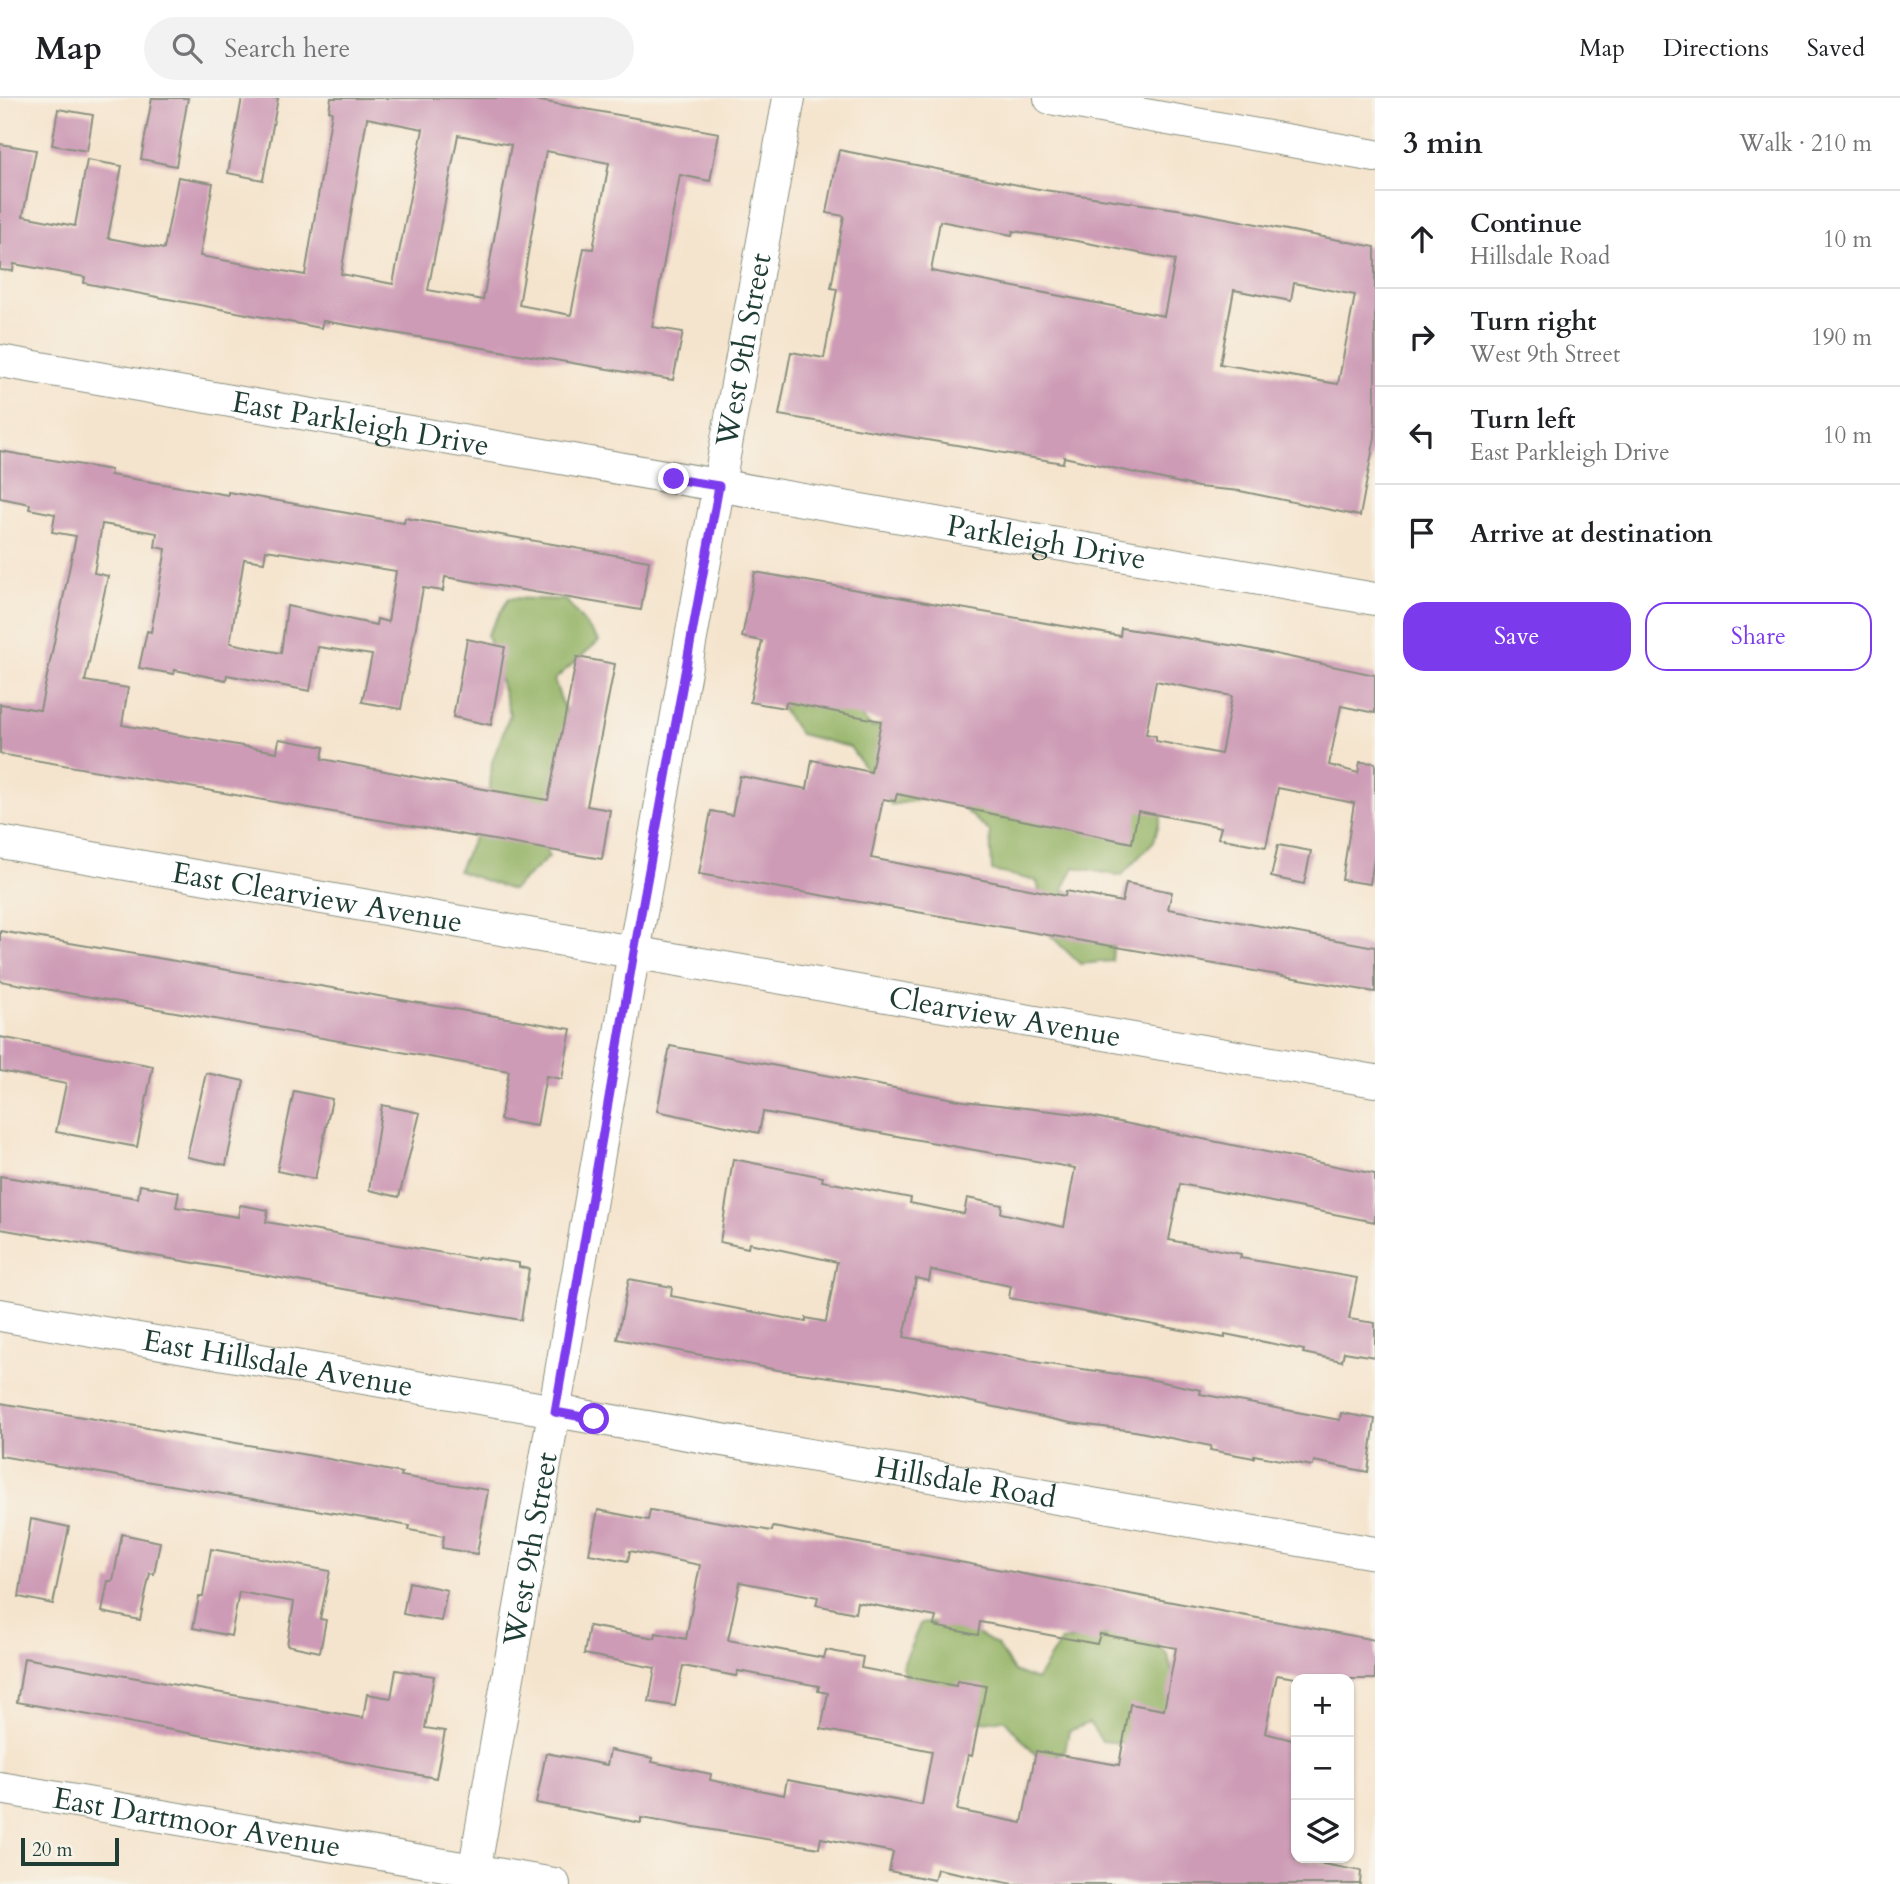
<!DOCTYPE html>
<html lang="en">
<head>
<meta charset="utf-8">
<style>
	:root { --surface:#fff; --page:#f2f2f2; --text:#202124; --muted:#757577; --line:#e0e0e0; --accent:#7c3aed }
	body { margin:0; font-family:Cardo,serif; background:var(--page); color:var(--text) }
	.controls { position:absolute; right:21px; bottom:21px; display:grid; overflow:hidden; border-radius:14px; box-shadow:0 2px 5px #0004 }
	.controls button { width:63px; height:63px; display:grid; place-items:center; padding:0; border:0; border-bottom:2px solid var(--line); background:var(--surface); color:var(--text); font:35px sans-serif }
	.scale { position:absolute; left:21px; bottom:18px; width:98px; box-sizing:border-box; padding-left:7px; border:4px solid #1f3d34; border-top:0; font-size:19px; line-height:24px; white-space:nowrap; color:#1f3d34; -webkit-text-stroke:5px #f7f3e8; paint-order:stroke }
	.stop { position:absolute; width:21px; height:21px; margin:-16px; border:5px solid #7c3aed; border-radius:50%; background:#fff }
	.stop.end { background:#7c3aed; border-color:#fff; box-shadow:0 2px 7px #0008 }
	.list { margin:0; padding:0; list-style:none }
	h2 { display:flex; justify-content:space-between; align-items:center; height:91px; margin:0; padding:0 28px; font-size:30px }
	h2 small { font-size:23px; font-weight:400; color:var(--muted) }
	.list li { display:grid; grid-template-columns:46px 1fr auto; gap:21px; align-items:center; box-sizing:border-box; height:98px; padding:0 28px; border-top:2px solid var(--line) }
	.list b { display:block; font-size:26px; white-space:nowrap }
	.list p { margin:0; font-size:23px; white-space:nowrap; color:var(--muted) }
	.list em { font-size:23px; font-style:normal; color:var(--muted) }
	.actions { display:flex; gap:14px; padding:21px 28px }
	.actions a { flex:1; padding:16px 0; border:2px solid var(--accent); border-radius:21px; text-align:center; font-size:24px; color:var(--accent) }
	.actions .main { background:var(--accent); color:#fff }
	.icon { flex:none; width:38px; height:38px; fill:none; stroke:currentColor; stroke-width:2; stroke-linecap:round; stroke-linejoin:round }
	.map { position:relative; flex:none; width:1375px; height:1786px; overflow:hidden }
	header { display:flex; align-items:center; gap:42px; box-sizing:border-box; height:98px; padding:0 35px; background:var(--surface); border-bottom:2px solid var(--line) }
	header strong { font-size:33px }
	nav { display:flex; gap:38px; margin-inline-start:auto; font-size:24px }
	.search { width:490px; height:63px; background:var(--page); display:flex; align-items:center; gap:18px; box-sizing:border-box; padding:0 24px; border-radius:38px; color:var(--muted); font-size:26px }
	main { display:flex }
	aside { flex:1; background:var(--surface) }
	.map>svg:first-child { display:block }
	.forest { fill:#95b467; stroke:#5a784e; stroke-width:2 }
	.building { fill:#cd9bb6; fill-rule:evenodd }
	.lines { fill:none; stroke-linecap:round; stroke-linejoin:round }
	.street-casing { stroke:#8a9080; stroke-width:34 }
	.street { stroke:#fff; stroke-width:32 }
	.route { stroke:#7c3aed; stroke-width:9 }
	.labels { text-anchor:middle; stroke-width:6; stroke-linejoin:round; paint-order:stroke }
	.street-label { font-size:30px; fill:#1f3d34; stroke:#f7f3e8 }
</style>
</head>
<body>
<header>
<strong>Map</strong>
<div class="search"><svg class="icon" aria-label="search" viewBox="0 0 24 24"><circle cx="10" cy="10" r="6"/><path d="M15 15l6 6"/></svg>Search here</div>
<nav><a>Map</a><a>Directions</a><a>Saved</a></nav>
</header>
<main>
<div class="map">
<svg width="1375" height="1786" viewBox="0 0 1375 1786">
	<rect width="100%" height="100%" fill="#f7f3e8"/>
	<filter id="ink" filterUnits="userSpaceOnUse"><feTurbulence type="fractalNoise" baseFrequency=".0143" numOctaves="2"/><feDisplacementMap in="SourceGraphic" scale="14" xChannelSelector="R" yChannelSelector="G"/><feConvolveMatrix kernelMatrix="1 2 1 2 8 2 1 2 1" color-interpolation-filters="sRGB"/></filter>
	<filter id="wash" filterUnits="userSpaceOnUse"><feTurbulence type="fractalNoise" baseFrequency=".00686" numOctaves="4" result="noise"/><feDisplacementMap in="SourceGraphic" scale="28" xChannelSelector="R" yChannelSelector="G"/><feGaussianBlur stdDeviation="1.57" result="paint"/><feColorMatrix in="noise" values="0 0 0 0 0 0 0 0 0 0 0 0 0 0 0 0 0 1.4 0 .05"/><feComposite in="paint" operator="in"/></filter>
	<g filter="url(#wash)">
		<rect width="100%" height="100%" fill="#f5e4cd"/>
		<path class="forest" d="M509,500L566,502L599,543L554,582L589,679L532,715L549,759L512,792L458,773L488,711L492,664L510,616L487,537Z
			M829,583L872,630L920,609L1168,694L1154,743L1121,778L1074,769L1063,791L1116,816L1112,863L1080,866L1048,835L1037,783L992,773L990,734L948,697L891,707L850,649L800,636L776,603Z
			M952,1522L997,1547L1014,1573L1036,1582L1061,1543L1143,1533L1168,1557L1180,1609L1166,1650L1102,1643L1089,1625L1069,1633L1065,1653L1041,1663L1004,1621L962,1627L923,1621L902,1569L920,1526Z"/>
		<g id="blocks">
			<path class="building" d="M152,0H188L176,68L141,61Z
				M242,0H278L263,82L228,75Z
				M331,0H524L719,35L710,83L680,77L652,229L683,234L673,282L323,223L321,230L84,185L85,179L14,166L13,173L0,172V46L36,52L23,118L75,128L87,62L122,68L108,140L164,151L178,79L213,85L200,158L305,177L332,14L329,13ZM367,20L423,31L393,186L341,176ZM458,37L511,47L483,202L428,192ZM546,53L609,65L593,151L584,150L571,217L519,207Z
				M58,11L93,17L87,53L52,47Z
				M839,52L1044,92L1184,112L1375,149V339L1360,418L1240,393L1198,389L1064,359L1063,365L779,317L791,254L824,260L837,191L831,190L844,118L827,115ZM940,123L1012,137L1013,133L1077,143L1175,162L1164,218L931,173ZM1294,185L1355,197L1338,286L1220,266L1234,192L1291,203Z
				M0,353L111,372L110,377L228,397V394L404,425L405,420L649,463L641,512L445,479L443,493L423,490L401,611L362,604L372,557L318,549L310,593L227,577L226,582L175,572L174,576L139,570L147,533L151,534L166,451L155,449L157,435L102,426L94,475L108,478L85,583L128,590L122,627L277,654L279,641L324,649L322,661L437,683L548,702L577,559L615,566L587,708L610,712L602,761L0,656V606L40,612L76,438L52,434L55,416L29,411L30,406L0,400ZM266,452L396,473L388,524L377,521L376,527L287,508L281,555L230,545L244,461L264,464Z
				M755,474L1120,538L1121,530L1242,549L1375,577V615L1341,608L1329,667L1358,675L1360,664L1375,665V755L1370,786L1342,782L1354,705L1278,690L1266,749L1218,740L1221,729L1138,713L1132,745L897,696L895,703L883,701L871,760L1065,798L1066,793L1122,804L1126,785L1172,794L1168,811L1375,849V894L699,776L711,713L732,717L740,678L807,691L812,662L871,674L881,623L786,604L785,610L750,604L762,543L742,539ZM1156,583L1232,598L1221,656L1156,643V638L1146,636Z
				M467,541L505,549L491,627L453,619Z
				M1278,747L1311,753L1304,786L1271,779Z
				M0,833L571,931L562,981L546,978L537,1028L500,1022L509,973L0,883Z
				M0,939L153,968L137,1049L56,1034L66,986L0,973Z
				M670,948L964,1003L1085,1017L1375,1076V1124L1180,1086L1169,1142L1241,1156L1240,1160L1357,1180L1349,1221L1375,1225V1259L1344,1254L1342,1263L1303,1255L1304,1252L1225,1236V1240L1009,1200L1011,1188L931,1172L929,1183L916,1180L904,1239L1041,1265L1144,1280L1201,1292L1200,1296L1340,1322L1341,1315L1375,1321L1368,1374L1314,1363L1313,1368L1254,1357V1360L1210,1352L1211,1348L1135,1333L1071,1325L895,1288L778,1272L617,1241L629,1181L672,1189L671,1198L806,1224V1220L826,1224L837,1164L749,1145L748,1150L720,1144L733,1061L823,1079L822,1083L911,1100L910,1105L964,1116L967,1100L1002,1107L1001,1115L1064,1129L1075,1070L763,1014L759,1035L657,1013Z
				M206,975L244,983L226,1067L187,1059Z
				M294,993L332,1001L315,1081L277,1073Z
				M382,1007L420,1015L399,1099L369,1092Z
				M0,1078L138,1100L140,1087L179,1094L176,1109L238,1119L240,1107L268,1112L266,1124L477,1161L478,1159L519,1165V1169L529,1171L521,1222L0,1131Z
				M0,1305L313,1358L402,1375L401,1378L488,1392L477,1456L442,1450L444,1438L409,1432L410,1428L0,1358Z
				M598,1412L648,1422L650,1412L772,1433L773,1429L1375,1542V1581H1300L1277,1577L1265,1635L1296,1643V1761L1361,1773L1360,1786H1013L937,1771L934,1782L889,1773L893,1754L821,1740L819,1750L641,1720V1725L536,1705L546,1655L607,1667L610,1652L653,1660L652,1664L711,1676L710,1682L784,1697L787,1682L922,1707L932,1653L821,1631L828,1595L818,1593L819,1588L738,1573L736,1578L683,1568L675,1608L649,1604L655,1570L584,1556L589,1528L655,1540L656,1535L686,1541L700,1467L630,1453L628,1463L589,1456ZM740,1484L818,1499L816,1507L855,1515L857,1504L936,1519L934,1528L978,1537L980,1524L1097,1546L1100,1536L1176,1550L1164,1612L1130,1606L1119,1667L1036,1653L1022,1725L957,1712L968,1657L972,1658L986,1588L957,1583L956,1588L861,1570L863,1559L826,1552L824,1560L728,1542Z
				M31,1421L69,1429L53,1506L19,1499Z
				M122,1436L160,1444L154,1476L150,1475L140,1522L102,1514L108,1483H113Z
				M211,1451L330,1473L320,1521L326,1522L320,1554L287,1547L294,1504L239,1494L231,1538L193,1530L199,1499H203Z
				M409,1484L447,1492L441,1523L403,1516Z
				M24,1560L363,1620L367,1596L391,1600L396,1572L434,1578L425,1630L445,1633L436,1680L17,1604Z"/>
		</g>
	</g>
	<g filter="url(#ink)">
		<use href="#blocks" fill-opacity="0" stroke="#8a9080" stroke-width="2"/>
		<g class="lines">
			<defs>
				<g id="street">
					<path d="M1050,0L1375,58"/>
					<path id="s1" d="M0,263L1375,501"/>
					<path id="s2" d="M0,744L1375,983"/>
					<path id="s3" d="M0,1217L1375,1455"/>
					<path id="s4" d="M0,1690L554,1786"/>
					<path id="s5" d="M472,1786L634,854L789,0"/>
				</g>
			</defs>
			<use href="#street" class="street-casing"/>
			<use href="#street" class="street"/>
		</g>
	</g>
	<g class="lines" filter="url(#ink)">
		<path class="route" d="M594,1321L555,1314L634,854L719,388L674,381"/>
	</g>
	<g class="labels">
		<g class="street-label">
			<text dy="10" stroke="none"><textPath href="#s5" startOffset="1558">West 9th Street</textPath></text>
			<text dy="10" stroke="none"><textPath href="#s1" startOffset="366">East Parkleigh Drive</textPath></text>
			<text dy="10" stroke="none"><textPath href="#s1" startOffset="1062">Parkleigh Drive</textPath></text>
			<text dy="10" stroke="none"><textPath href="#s2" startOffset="322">East Clearview Avenue</textPath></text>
			<text dy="10" stroke="none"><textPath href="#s2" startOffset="1020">Clearview Avenue</textPath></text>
			<text dy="10" stroke="none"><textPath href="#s3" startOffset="282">East Hillsdale Avenue</textPath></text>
			<text dy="10" stroke="none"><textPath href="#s3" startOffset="980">Hillsdale Road</textPath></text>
			<text dy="10" stroke="none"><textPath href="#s5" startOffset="340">West 9th Street</textPath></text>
			<text dy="10" stroke="none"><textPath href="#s4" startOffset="200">East Dartmoor Avenue</textPath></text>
		</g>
	</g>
</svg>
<div class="controls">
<button>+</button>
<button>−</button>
<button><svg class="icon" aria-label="layers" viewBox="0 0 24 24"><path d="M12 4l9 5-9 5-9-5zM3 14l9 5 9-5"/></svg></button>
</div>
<div class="scale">20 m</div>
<div class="stop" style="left:594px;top:1321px"></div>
<div class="stop end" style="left:674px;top:381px"></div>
</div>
<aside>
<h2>3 min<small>Walk · 210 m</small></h2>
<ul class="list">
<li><svg class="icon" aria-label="ahead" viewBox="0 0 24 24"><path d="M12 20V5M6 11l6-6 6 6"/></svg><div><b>Continue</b><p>Hillsdale Road</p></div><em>10 m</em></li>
<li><svg class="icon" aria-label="right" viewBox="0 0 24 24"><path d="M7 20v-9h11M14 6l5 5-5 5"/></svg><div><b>Turn right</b><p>West 9th Street</p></div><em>190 m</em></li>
<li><svg class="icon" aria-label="left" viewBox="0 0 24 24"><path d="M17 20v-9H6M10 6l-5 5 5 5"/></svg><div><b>Turn left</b><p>East Parkleigh Drive</p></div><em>10 m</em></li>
<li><svg class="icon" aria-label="arrive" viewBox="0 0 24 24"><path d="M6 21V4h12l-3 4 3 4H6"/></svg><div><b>Arrive at destination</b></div></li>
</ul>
<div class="actions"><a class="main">Save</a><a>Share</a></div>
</aside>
</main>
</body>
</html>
